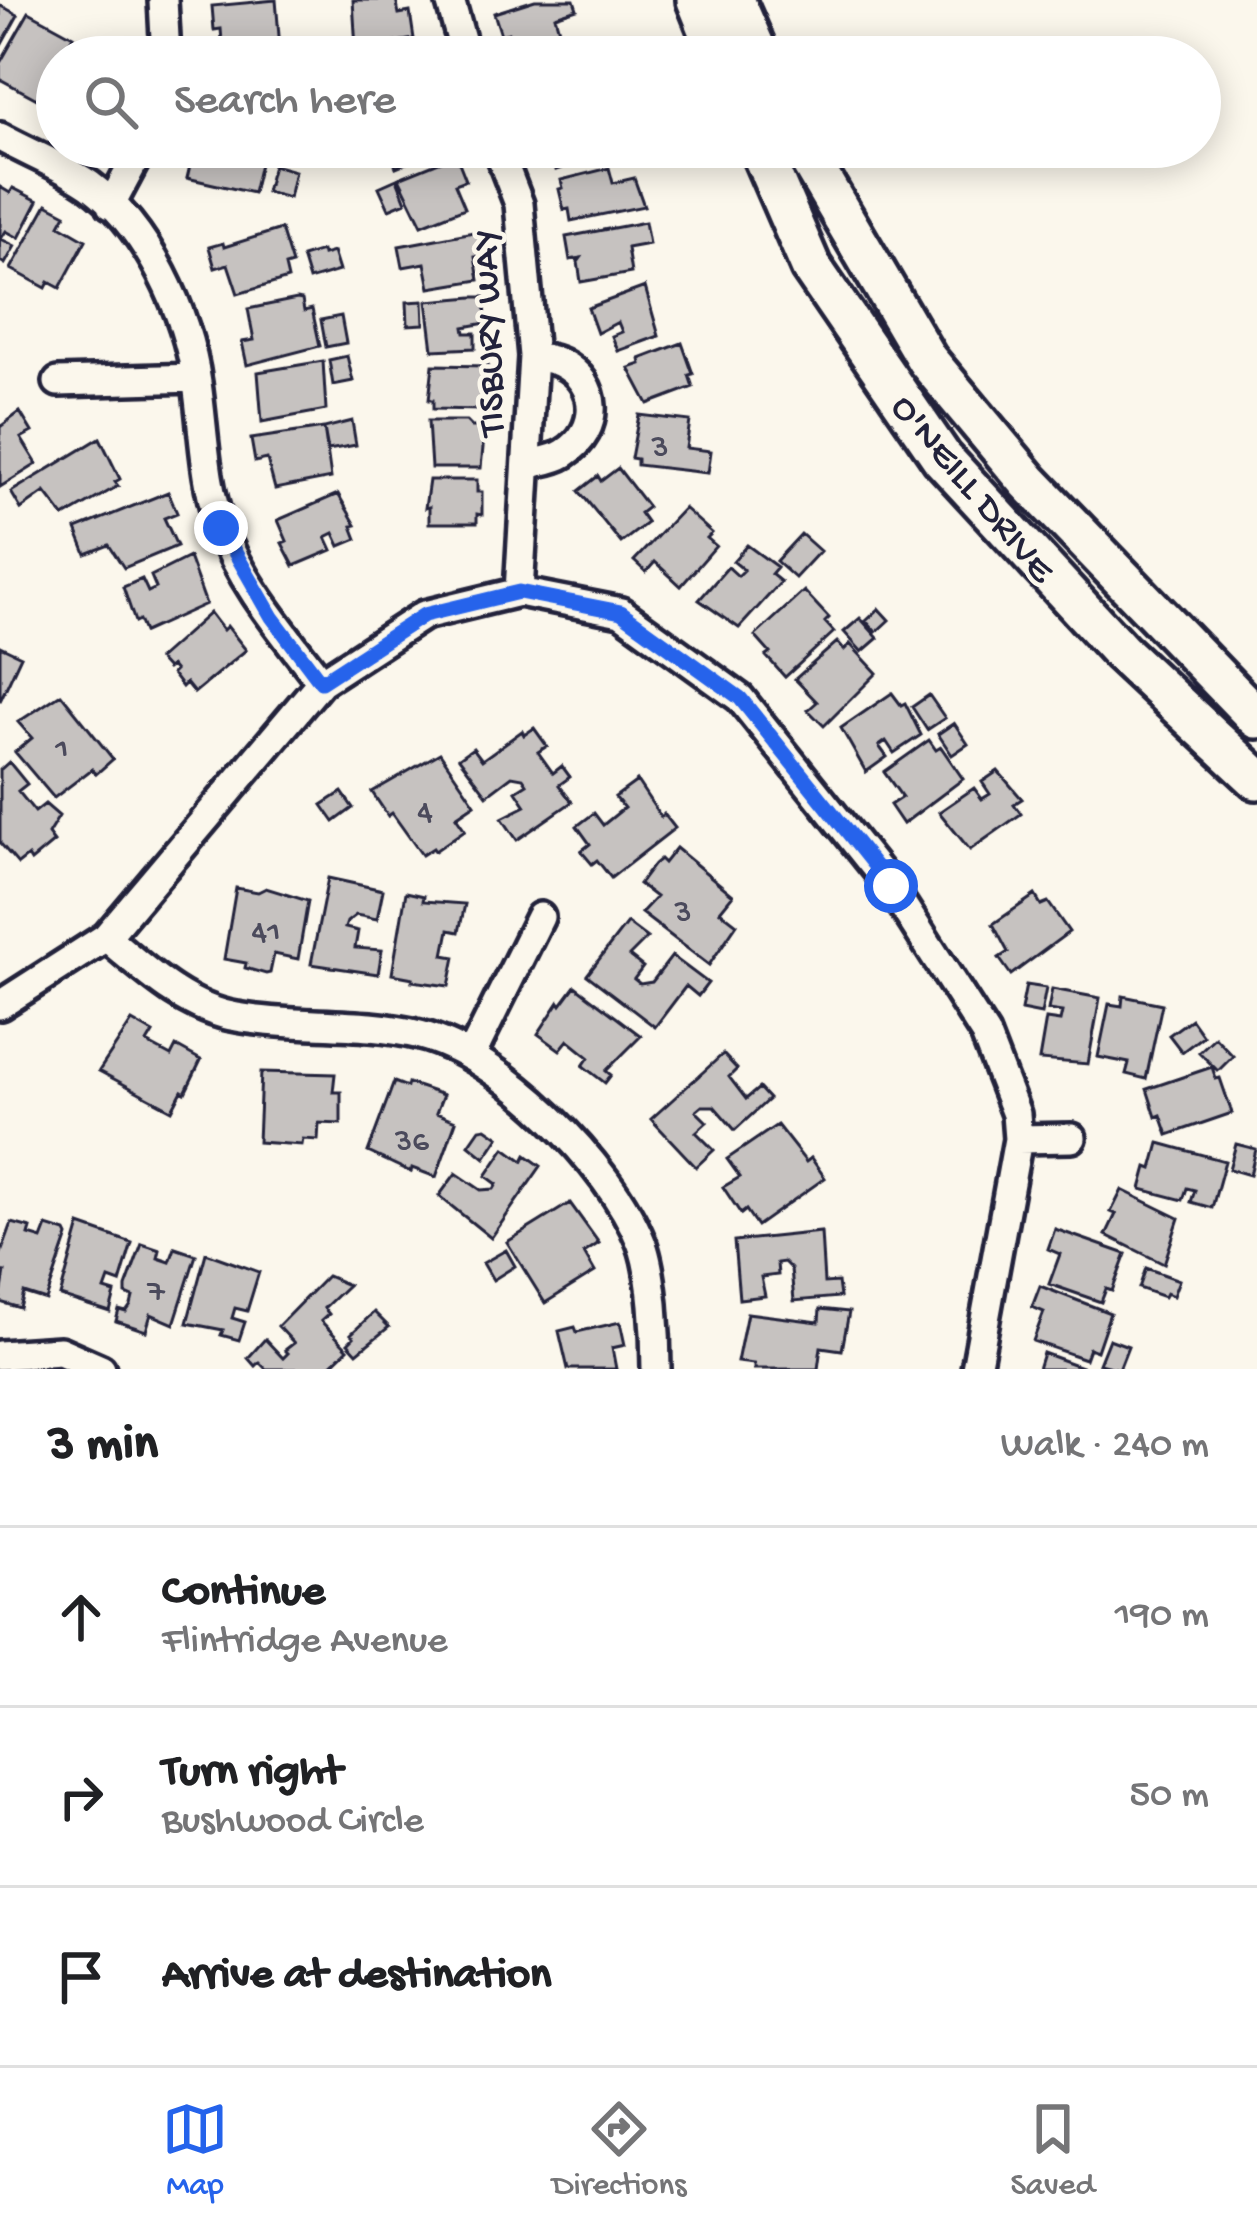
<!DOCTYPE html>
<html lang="en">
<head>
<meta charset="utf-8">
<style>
	:root { --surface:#fff; --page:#f6f6f6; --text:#202124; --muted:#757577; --line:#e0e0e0; --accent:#2563eb }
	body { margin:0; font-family:"Gochi Hand",sans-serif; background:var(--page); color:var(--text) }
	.stop { position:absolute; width:36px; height:36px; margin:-27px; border:9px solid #2563eb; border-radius:50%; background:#fff }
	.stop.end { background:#2563eb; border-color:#fff; box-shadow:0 3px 12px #0008 }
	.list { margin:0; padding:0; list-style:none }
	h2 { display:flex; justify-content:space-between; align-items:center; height:156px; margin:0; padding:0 48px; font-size:51px }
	h2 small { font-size:39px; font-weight:400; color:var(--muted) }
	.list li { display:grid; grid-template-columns:78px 1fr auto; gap:36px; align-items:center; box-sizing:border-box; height:180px; padding:0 48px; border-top:3px solid var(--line) }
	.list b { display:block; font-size:45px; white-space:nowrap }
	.list p { margin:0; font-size:39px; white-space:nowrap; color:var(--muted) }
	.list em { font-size:39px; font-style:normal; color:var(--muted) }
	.icon { flex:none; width:66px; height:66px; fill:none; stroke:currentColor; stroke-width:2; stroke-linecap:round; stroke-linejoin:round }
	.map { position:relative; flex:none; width:1257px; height:1369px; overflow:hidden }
	.search { position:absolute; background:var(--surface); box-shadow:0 6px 30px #0003; left:36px; right:36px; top:36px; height:132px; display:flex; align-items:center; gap:30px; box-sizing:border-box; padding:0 42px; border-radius:66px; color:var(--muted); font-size:45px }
	.sheet { height:696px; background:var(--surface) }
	nav { display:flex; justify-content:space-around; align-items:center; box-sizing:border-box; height:168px; border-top:3px solid var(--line); background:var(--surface); font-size:33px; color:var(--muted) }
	nav a { display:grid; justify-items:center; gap:6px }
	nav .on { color:var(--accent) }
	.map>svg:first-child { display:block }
	.building { fill:#c6c2c0; stroke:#22223b; stroke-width:3 }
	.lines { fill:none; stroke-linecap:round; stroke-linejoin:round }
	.street-casing { stroke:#22223b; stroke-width:36 }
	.secondary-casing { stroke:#22223b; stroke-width:48 }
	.street { stroke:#fbf7ec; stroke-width:27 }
	.secondary { stroke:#fbf7ec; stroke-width:39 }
	.route { stroke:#2563eb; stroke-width:15 }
	.labels { text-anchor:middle; stroke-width:9; stroke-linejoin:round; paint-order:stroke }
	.number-label { font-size:33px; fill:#4b4a5c }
	.street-label { font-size:39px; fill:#22223b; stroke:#fbf7ec }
</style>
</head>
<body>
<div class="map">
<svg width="1257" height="1369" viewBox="0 0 1257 1369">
	<rect width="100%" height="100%" fill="#fbf7ec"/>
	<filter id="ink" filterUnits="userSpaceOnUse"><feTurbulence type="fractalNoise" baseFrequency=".00833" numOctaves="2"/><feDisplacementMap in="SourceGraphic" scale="24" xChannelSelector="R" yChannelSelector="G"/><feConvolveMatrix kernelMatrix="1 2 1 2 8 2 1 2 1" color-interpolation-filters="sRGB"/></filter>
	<g filter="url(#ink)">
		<path class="building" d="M276,0L280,48L223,53L221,29L214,30L212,6Z
			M353,0H396L399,14L410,12L414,39L356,49Z
			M535,0H574L577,9L555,16L562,41L515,56L508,33L501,35L494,13Z
			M0,5L18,15L2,44L0,43Z
			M29,12L73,36L61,57H57V65L37,99L0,79V63Z
			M78,42L105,57H69Z
			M57,79V106L46,100Z
			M200,147H264L253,193L187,178L194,149Z
			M388,147H443V148L396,167Z
			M546,147H603L606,153L556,170L551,147Z
			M456,155L466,180L455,184L465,208L422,225L399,178Z
			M273,165L295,171L289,198L266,192Z
			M609,168L613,183L634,178L644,206L571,221L569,209L564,210L559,189L563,188L561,180Z
			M397,179L406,202L389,209L379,187Z
			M0,187L10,193L13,188L38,201L19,238L6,231L1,239L15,246L5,264L0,261Z
			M47,204L66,214L60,225L86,240L60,288L49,282L46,288L11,269Z
			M645,222L649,244L627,248L631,273L581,282L578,262L581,258L570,260L566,237Z
			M281,229L292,264L285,266L288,279L238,294L228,264L215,268L209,247L223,243L224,247Z
			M479,231L483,256L475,257L479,280L430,288L425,263L403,267L399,246Z
			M322,251L323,255L333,252L339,271L309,280L302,257Z
			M645,287L659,336L618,351L612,336L622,332L618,322L597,333L588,308Z
			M473,297H485L486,323L464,327L465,333H475V348L433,350L427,301Z
			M297,299L302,300L304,311L312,309L320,346L247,365L242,342L254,340L248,309Z
			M423,301L424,324L408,325L407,302Z
			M341,316L346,343L326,347L321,320Z
			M682,343L693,374L689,375L693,387L648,404L629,368L641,364L640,359Z
			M347,356L353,381L333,385L329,360Z
			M323,361L326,410L262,422L258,372Z
			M433,365L488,366V385H481V410L433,409V400H429Z
			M20,412L32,432L21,438L37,464L0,487V427Z
			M639,415L690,421L686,448L711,451L708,473L637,465V459L631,458Z
			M352,421L356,445L328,450L324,428Z
			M428,421H466L472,427H485L481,468H431Z
			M324,428L331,478L275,489L267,459L255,462L251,439Z
			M100,438L120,479L115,482L118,486L64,517L45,492L21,509L11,492Z
			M618,468L648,507L640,513L647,523L621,543L579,491L598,476L601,481Z
			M429,480H477V492H482V515L477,514V523H429V507L425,508Z
			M168,492L177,513L164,518L177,546L124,568L109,545L86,554L76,529Z
			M338,494L356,525L352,526L357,539L340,546L334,533L326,537L332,550L294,566L282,543L287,541L278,520Z
			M684,508L712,533L707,538L716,546L681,586L655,562L646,572L634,561Z
			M801,534L820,551L795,578L776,561Z
			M747,545L777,567L771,574L781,582L739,628L699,600L728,567L738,576L744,570L733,561Z
			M189,557L206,604L144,632L139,620L135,622L123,587L142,579L148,592L156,588L151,576Z
			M804,591L829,618L825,622L834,632L785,677L766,656L770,653L755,636Z
			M879,609L889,620L876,632L866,621Z
			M210,613L223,630L227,626L246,650L194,693L186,683L182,687L172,674L175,671L171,666L167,669L158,659Z
			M860,618L878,638L862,652L844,632Z
			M837,642L844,650L850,644L877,673L824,726L808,710L817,702L795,679Z
			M0,646L21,656L0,701Z
			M892,693L901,705L905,703L921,735L894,753L886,741L879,746L887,757L866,772L841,728Z
			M61,694L113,759L96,774L92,769L54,798L15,752L32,738L18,722Z
			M929,695L945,718L927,730L912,707Z
			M954,723L968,744L952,755L938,734Z
			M534,728L547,746L538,752L553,773L562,766L570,777L559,785L572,802L517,840L502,818L526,806L516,791L527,784L523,778L512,776L487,795L459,758L473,748L482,760L522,731L524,735Z
			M929,740L936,750L941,747L963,779L903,824L890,805L902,797L884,772Z
			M440,753L475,804L456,817L465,830L435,851L433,848L422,855L392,813L388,816L372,792Z
			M9,762L27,784L18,791L35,812L45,804L59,816L48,834L54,842L31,861L28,856L18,864L0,843V770Z
			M998,771L1022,799L1014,804L1021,814L970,850L939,812L974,788L982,799L990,794L982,782Z
			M637,781L661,817L664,814L675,828L611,878L597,860L592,864L581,851L590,844L577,826L594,813L603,825L624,808L615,797Z
			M342,792L353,808L334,822L322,805Z
			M676,848L733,895L720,911L737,924L709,965L641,913L656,897L639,884L654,864L660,859L664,863Z
			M328,878L383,890L377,919L356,915L347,922L345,928L358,931L355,948L382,950L378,974L311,964Z
			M236,888L258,892L266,888L308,901L298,959L274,954L270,973L266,974L245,968L246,963L224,959Z
			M406,892L424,896L423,901L465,904L459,932L449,930L444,955L455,957L449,986L412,981L413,978L392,974Z
			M1035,895L1041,905L1048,902L1069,932L1011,975L999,958L1008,952L993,924Z
			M627,923L647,938L629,956L643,967L634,979L640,984L652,982L672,956L708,983L698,996L686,986L655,1027L587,975Z
			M1026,985L1046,988L1041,1014L1021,1010Z
			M575,986L641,1036L606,1071L611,1075L605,1083L583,1066L589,1057L568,1040L560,1050L538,1034L559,1002L561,1005Z
			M1052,989L1100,998L1088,1064L1039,1060L1046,1019L1060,1021L1062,1012L1048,1010Z
			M1123,996L1162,1004L1146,1079L1126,1074L1129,1063L1098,1057L1109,1004L1122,1006Z
			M1191,1019L1203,1036L1182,1052L1169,1035Z
			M132,1021L153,1033L147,1043L171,1056L176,1046L201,1060L185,1093L182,1091L172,1110L99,1071Z
			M1215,1037L1233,1056L1218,1071L1199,1052Z
			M723,1054L737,1069L729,1077L746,1099L759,1088L769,1099L735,1130L714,1106H702L696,1111L707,1122L696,1132L714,1150L696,1167L651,1119Z
			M1212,1067L1216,1079L1220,1078L1232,1113L1168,1135L1161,1115L1156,1117L1147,1089Z
			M261,1072L335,1074L333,1092H341V1124L319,1123L318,1140L303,1139L302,1145L258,1142Z
			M394,1082L407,1087L408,1083L443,1095L436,1113L456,1121L436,1177L412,1168L411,1172L368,1152Z
			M777,1125L806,1162L811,1158L825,1178L757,1226L746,1210L741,1214L723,1187L740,1177L727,1159Z
			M486,1128L499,1137L485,1158L469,1145L480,1129Z
			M1159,1143L1225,1161L1212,1208L1191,1202L1195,1190L1187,1188L1183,1200L1141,1189L1147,1167L1152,1169Z
			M1236,1144L1256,1149L1250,1175L1229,1169Z
			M505,1148L523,1161L526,1155L541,1166L491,1238L439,1196L456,1173L481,1190L494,1189L497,1184L486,1176Z
			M1122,1190L1179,1218L1164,1264L1106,1235L1116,1214L1111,1212Z
			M570,1203L599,1243L584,1253L595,1272L545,1303L507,1242Z
			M12,1223L31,1228L29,1235L42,1239L47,1226L66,1232L68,1236L46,1300L24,1293L20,1308L0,1302L5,1272L0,1271V1256Z
			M80,1225L132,1243L120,1283L109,1279L105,1290L115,1293L110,1312L60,1296Z
			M1055,1229L1126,1254L1112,1291L1106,1289L1101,1302L1049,1284L1060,1254L1048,1249Z
			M821,1232L824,1283L838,1282L840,1297L794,1301L791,1269L784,1262L777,1263L778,1275L761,1277L765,1296L739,1299L734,1241Z
			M142,1244L160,1250L158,1258L170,1262L175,1248L196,1255L174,1324L151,1314L146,1331L116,1321L119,1310L126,1312L131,1305L133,1297L126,1294V1287Z
			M506,1250L515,1266L493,1280L483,1263Z
			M206,1253L259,1272L247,1311L235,1308L232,1318L245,1322L239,1340L221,1335L223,1330L187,1323Z
			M1146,1268L1179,1280L1173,1296L1166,1293L1164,1297L1139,1288Z
			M327,1276L348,1285L324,1308L329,1314L321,1321L348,1349L327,1369H266L259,1362L255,1366L248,1358L265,1339L283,1358L288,1353L285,1350L294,1343L278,1326Z
			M1040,1286L1110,1313L1097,1351L1089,1348L1085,1359L1033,1341L1044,1312L1032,1307Z
			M820,1309L849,1312L842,1350L821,1347L818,1369H754V1364L737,1362L747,1313L819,1322Z
			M374,1312L389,1327L357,1353L348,1343L354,1337L351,1334Z
			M620,1322L625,1345L612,1348L616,1369H568L559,1331L575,1327L577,1332Z
			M1109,1339L1128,1346L1119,1369L1099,1364Z
			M1043,1353L1087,1369H1038Z"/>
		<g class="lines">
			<defs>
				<path id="street" d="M163,0L166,57
					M450,0L466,57
					M0,137C29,153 63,166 90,185C148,228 187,312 197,383C204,431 204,481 221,528C242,585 285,634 321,682
					M497,147L519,204L533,356L519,592
					M111,205L142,147
					M58,382L196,378
					M529,464C541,461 554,460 565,453C601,430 600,383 561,363C553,359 542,358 533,356
					M106,937C144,969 186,1009 237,1017C296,1028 361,1020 420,1035C501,1055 610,1164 641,1242C653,1271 656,1337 656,1369
					M0,1005L106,937L321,682L424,615L519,592L621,612L740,698L891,887L985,1034L1016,1114L1018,1139L976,1369
					M472,1054L540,917
					M1018,1139L1072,1138
					M0,1355L60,1351L101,1369"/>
				<path id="secondary" d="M697,0L720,57
					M734,0L759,57
					M759,147L811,267L942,458L1121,652L1257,779
					M802,147L927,360L1029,482L1257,718"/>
			</defs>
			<use href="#street" class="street-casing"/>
			<use href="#secondary" class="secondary-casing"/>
			<use href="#street" class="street"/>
			<use href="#secondary" class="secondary"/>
		</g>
	</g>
	<g class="lines" filter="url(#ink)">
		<path class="route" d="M221,528L272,617L321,682L424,615L519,592L621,612L740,698L891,886"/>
	</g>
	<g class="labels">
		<g class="number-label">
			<text x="660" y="455">3</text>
			<text x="62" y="757">1</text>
			<text x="425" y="820">4</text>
			<text x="683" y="920">3</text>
			<text x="266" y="940">41</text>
			<text x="412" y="1149">36</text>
			<text x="156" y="1299">7</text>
		</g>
		<g class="street-label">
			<text transform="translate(485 333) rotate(-92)" y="14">TISBURY WAY</text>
			<text transform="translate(976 486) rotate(50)" y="14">O'NEILL DRIVE</text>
		</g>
	</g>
</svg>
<div class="stop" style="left:891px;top:886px"></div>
<div class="stop end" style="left:221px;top:528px"></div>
<div class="search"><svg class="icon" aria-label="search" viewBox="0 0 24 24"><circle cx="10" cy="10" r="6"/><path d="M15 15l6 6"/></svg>Search here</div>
</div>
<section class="sheet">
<h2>3 min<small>Walk · 240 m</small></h2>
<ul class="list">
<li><svg class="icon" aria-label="ahead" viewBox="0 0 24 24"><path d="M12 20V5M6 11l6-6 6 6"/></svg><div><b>Continue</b><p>Flintridge Avenue</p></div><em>190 m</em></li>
<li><svg class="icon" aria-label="right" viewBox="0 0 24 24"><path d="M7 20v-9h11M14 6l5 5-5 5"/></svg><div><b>Turn right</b><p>Bushwood Circle</p></div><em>50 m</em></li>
<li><svg class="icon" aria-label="arrive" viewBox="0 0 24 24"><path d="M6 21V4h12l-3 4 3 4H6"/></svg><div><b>Arrive at destination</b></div></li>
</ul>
</section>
<nav>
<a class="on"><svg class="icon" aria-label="map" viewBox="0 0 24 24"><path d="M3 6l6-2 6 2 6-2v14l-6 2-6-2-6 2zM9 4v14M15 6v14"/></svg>Map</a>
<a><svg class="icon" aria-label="directions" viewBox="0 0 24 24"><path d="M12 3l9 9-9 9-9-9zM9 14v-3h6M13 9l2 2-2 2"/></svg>Directions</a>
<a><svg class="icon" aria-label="saved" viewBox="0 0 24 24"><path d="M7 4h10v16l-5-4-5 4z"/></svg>Saved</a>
</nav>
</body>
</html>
